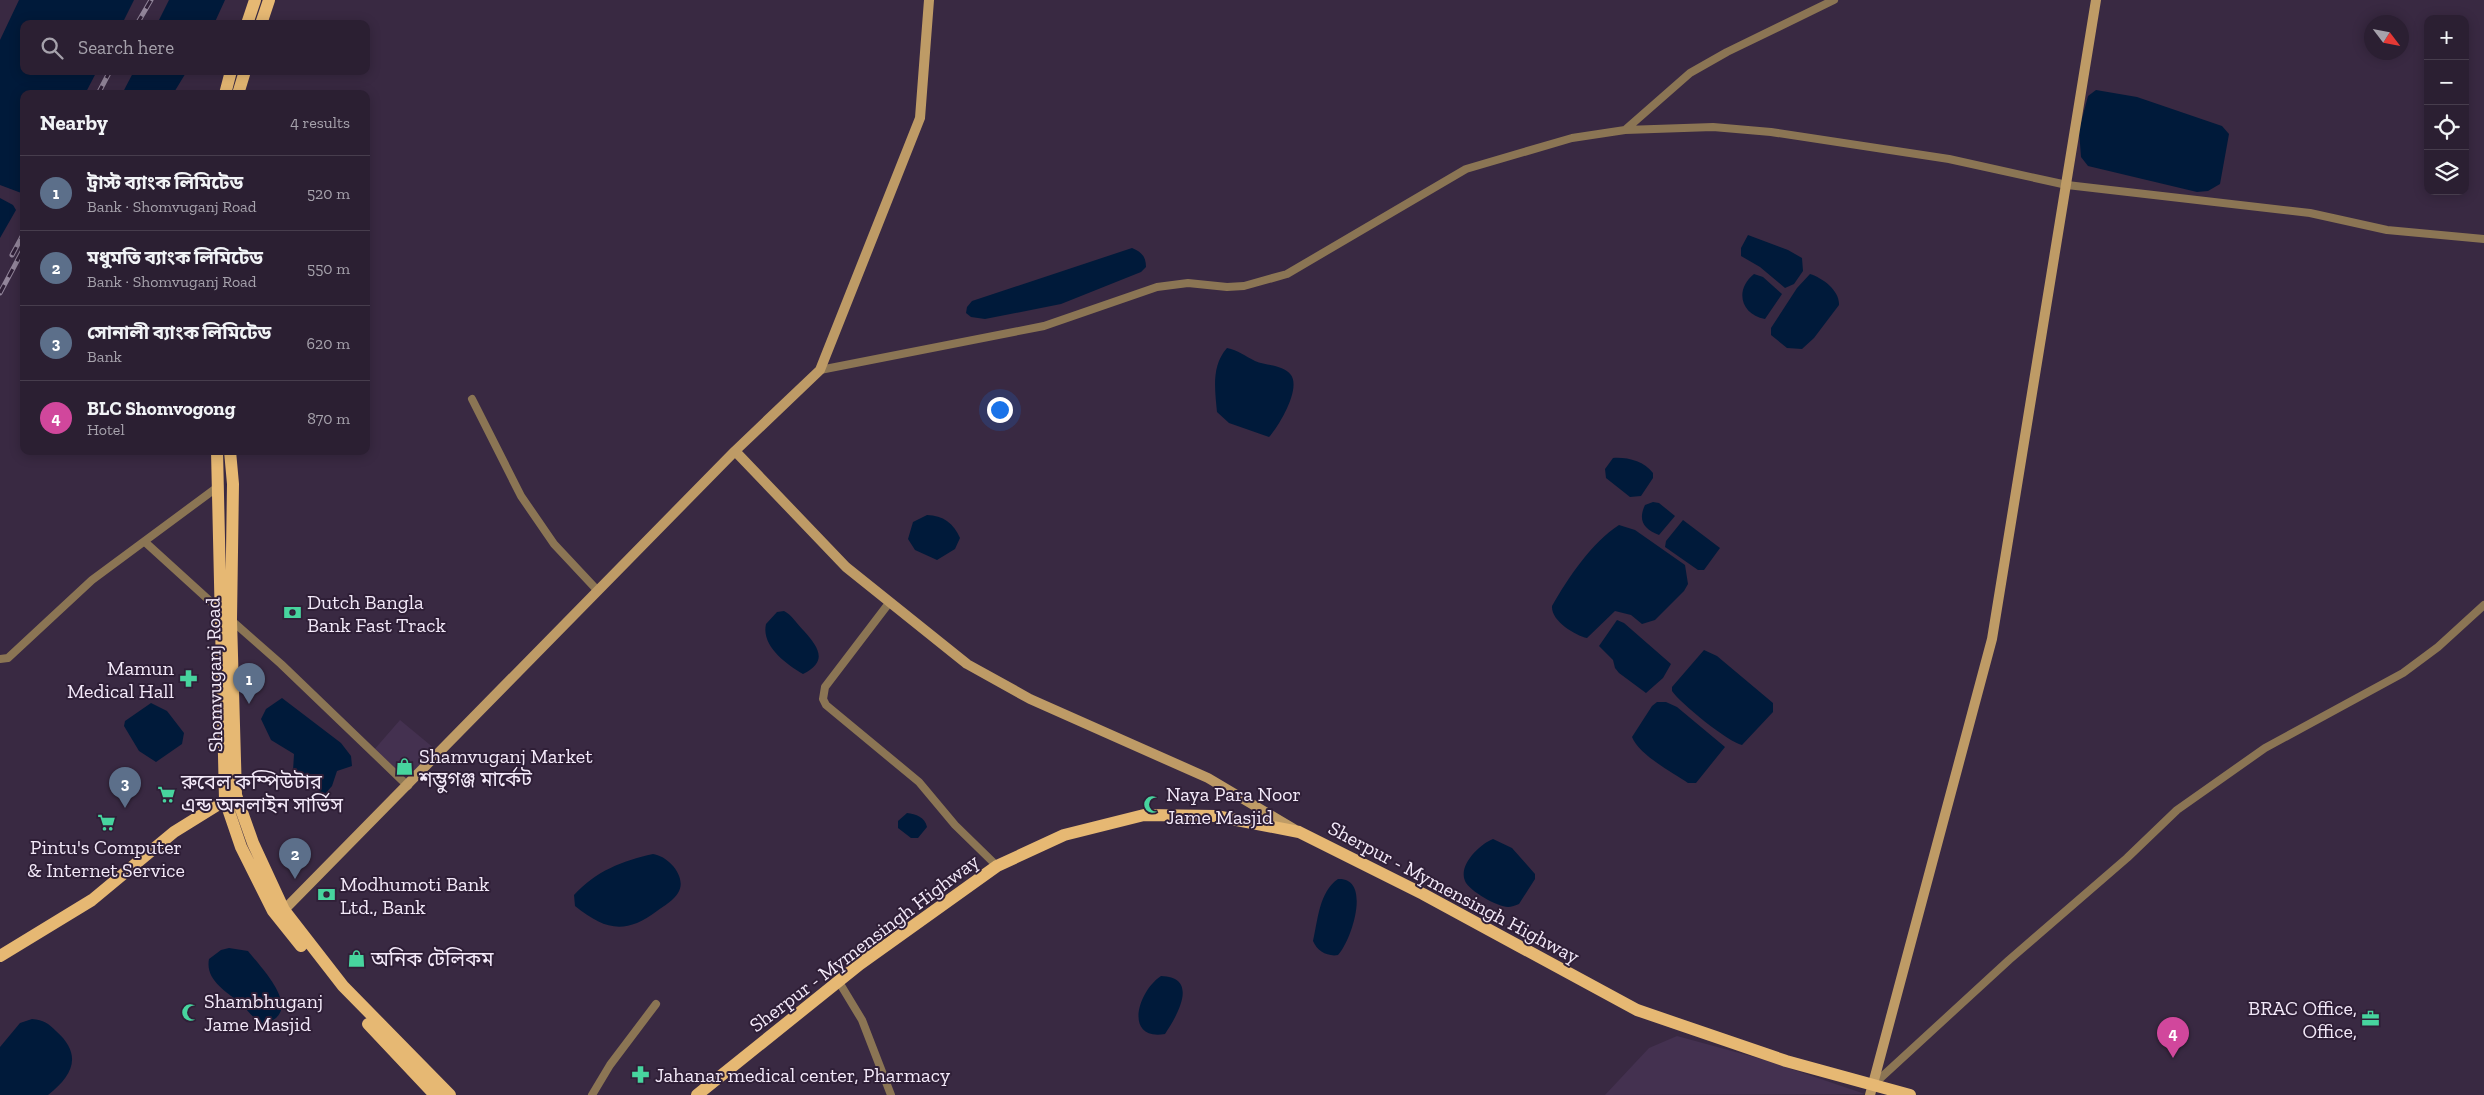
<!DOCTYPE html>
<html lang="en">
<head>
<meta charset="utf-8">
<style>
	:root { --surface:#2b1f32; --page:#33273a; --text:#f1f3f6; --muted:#a6a2ac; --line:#473d4d; --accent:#47d49e }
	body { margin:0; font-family:"Zilla Slab","Noto Sans Bengali",serif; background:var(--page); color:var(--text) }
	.controls { position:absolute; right:15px; top:15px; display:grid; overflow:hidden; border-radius:10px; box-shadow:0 2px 12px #0003 }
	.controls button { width:45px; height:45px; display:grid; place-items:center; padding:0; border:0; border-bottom:1px solid var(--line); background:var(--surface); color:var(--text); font:25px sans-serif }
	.compass { position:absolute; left:2364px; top:15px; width:45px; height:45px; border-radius:50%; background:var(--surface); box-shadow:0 2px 12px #0003; rotate:122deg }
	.you { position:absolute; left:999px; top:409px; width:18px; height:18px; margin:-12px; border:4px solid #fff; border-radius:50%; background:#1a73e8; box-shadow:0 0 0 8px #1a73e833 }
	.badge { display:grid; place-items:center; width:32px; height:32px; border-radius:50%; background:var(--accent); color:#fff; font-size:16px; font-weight:700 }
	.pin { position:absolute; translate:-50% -41px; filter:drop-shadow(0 1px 2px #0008) }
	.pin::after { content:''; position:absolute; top:26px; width:18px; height:15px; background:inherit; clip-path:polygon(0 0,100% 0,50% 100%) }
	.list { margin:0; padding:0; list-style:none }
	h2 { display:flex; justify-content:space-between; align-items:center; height:65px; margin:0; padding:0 20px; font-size:21px }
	h2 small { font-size:16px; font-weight:400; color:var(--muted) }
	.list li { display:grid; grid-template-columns:32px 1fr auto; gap:15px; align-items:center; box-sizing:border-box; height:75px; padding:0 20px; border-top:1px solid var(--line) }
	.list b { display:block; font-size:19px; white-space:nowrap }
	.list p { margin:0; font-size:16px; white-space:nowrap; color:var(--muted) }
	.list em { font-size:16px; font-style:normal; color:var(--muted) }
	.icon { flex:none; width:28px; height:28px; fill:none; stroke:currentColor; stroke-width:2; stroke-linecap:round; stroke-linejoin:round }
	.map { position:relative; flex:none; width:2484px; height:1095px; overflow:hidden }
	.search { position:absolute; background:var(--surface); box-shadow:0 2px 12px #0003; left:20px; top:20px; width:350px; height:55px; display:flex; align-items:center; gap:12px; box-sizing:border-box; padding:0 18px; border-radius:10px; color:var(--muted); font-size:19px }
	.panel { position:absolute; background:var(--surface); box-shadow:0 2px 12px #0003; left:20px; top:90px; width:350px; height:365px; border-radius:10px }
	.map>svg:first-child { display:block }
	.built { fill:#443150 }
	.water { fill:#001a3a }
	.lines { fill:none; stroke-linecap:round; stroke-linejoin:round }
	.street { stroke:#8b7554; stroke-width:8 }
	.secondary { stroke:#be9b66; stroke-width:10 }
	.primary { stroke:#e6b873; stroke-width:12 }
	.rail-casing { stroke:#92859a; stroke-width:5 }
	.rail { stroke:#2f1f37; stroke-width:3; stroke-dasharray:9; stroke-linecap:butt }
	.labels { text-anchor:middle; stroke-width:4; stroke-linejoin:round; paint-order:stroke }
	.poi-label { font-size:20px; fill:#f3e9f9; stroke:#2f1f37; text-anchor:start }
	.street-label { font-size:20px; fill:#f3e9f9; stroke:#2f1f37 }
</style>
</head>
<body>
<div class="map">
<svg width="2484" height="1095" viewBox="0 0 2484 1095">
	<rect width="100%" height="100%" fill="#392942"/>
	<path class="built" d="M400,720L435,749L408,784L373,751Z
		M1677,1036L1765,1060L1865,1094L1605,1095L1649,1048Z"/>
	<path class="water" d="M19,0H134L122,24H24V71H97L85,94H24V194L0,185V40Z
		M169,0H225L214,24H157Z
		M134,71H187L173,94H122Z
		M2096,90L2137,97L2222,126L2229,134L2220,184L2208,191L2197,192L2088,166L2081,157L2079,130L2088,96Z
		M0,198L13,205L16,210L0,238Z
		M1748,235L1788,250L1802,258L1803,271L1794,284L1785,288L1760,267L1741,256V248Z
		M1132,248C1142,252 1146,257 1146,267L1141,272L1061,304L985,319L971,317L966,313L967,307L972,301Z
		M1754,274L1763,277L1782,294L1765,319C1741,315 1734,290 1754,274Z
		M1810,274C1823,278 1840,291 1839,305L1814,338L1802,349L1787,348L1771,335V328L1797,288Z
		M1227,348C1238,350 1245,356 1255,361C1266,366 1283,364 1291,375C1301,389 1279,426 1269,437L1229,423L1217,412C1215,390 1211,366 1227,348Z
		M1613,458C1627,457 1644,461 1653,473V478L1641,496L1630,497L1606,478L1605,469Z
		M1653,502L1659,503L1675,516L1659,535C1643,529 1638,520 1645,505Z
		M927,515C943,515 954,524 960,538L955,549L937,560L915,550L908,539L913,522Z
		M1683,520L1720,548L1704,570H1698L1665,547L1666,541Z
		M1619,525L1635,530L1685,565L1688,584L1684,591L1655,620L1642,624L1631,615L1615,611L1587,638C1575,635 1551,621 1552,606C1568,578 1592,542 1619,525Z
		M784,611C792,615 797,624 804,631C818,647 829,661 803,674C786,664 761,646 766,624L777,612Z
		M1617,620L1624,623L1671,664L1663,678L1646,693L1619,673L1615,668L1613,660L1599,646Z
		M1704,650L1717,656L1773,703V712L1742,745C1728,742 1680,703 1672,691V687Z
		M282,698L341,743L351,756L352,766L337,771L332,786L325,794L319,791L315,779L304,776L298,778L293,771L294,754L271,740L261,719L266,709Z
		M1657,702H1666L1677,707L1725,747L1696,783H1688C1672,772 1639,755 1632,737L1652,706Z
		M151,703L167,711L184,733L182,744L156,762L139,751L124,726L125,721Z
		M907,813C916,814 925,817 927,827L918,838H911L898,828V821Z
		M1493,839L1512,848L1535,874V879L1519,904C1516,905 1511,907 1508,907C1498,907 1469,891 1465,881C1458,865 1480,844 1493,839Z
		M653,854C668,856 688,877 678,893C674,900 664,906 657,911C625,935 605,930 575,906L574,895C596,871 622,861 653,854Z
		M1338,879C1372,877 1352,940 1338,955C1328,957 1317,951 1313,941C1318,920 1319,892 1338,879Z
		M229,948L248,951C263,970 306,1013 263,1024C252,1018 248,1010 239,1002C226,991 205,980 209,959L221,950Z
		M1161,976C1200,977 1177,1016 1165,1034C1124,1041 1137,992 1161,976Z
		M32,1019C44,1020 48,1023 56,1031C83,1055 73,1075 48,1095H0V1047L20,1023Z"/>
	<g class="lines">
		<path class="street" d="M1625,130L1713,127L1771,132L1949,159L2067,185L2310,213L2387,230L2484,239
			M820,370L1044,326L1157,287L1188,283L1227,287L1244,286L1287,274L1466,169L1572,138L1625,130L1690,73L1727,52L1834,0
			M472,399L521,496L554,544L598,591
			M145,542L222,612
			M889,603L825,687L823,699L826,705L919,782L955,825L997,866
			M231,620L281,664L408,786
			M0,659L8,658L92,580L219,486
			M839,982L862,1020L891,1095
			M1874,1084L2009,960L2127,858L2177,810L2265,748L2403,673L2438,647L2484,605
			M592,1095L610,1065L656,1004"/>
		<path class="secondary" d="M735,451L846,567L967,664L1030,699L1208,778L1294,829
			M284,910L735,451L820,370L920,118L929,0
			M1870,1095L1992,639L2096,0"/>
		<path class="primary" d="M247,24L255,0
			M261,24L269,0
			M225,94L231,71
			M238,94L245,71
			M217,451L225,800L241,847L273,911L301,946
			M230,451L233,484L231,620L236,795L253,843L284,910L343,986L450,1095
			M0,956L92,900L174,832L232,796
			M368,1024L435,1095
			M697,1095L860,964L997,866L1064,835L1144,815L1216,816L1299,832L1423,894L1637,1010L1786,1061L1910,1095"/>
		<defs>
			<path id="rail" d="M137,24L151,0
				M98,94L110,71
				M12,255L24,233
				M0,293L24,248"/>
		</defs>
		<use href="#rail" class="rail-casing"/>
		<use href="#rail" class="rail"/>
	</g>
	<defs>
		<symbol id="bank-bare" viewBox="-9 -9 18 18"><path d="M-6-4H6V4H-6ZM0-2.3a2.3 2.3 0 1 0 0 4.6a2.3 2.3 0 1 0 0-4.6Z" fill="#47d49e" stroke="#2f1f37" stroke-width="2.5" paint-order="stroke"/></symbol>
		<symbol id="pharmacy-bare" viewBox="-9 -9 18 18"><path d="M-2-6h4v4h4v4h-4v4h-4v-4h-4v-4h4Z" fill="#47d49e" stroke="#2f1f37" stroke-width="2.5" paint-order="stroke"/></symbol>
		<symbol id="shop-bare" viewBox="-9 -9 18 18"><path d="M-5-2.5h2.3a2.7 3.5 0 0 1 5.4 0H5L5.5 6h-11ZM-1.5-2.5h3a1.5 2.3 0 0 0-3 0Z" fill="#47d49e" stroke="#2f1f37" stroke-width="2.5" paint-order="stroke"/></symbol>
		<symbol id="supermarket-bare" viewBox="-9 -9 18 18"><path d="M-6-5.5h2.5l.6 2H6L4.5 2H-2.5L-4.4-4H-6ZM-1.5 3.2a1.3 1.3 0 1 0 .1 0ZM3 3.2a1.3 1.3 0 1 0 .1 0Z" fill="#47d49e" stroke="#2f1f37" stroke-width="2.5" paint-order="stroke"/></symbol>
		<symbol id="mosque-bare" viewBox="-9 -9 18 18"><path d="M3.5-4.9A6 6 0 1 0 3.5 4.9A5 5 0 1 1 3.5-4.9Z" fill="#47d49e" stroke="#2f1f37" stroke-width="2.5" paint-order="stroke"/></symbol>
		<symbol id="office-bare" viewBox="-9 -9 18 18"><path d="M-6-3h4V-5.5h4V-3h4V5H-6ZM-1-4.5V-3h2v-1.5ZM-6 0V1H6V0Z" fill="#47d49e" stroke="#2f1f37" stroke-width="2.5" paint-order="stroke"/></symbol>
	</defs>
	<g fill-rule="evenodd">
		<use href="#bank-bare" x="280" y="600" width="25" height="25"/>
		<use href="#pharmacy-bare" x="176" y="666" width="25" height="25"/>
		<use href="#shop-bare" x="392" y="754" width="25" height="25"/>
		<use href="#supermarket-bare" x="154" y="782" width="25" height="25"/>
		<use href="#mosque-bare" x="1140" y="792" width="25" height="25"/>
		<use href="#supermarket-bare" x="94" y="810" width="25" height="25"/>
		<use href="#bank-bare" x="314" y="882" width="25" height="25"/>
		<use href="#shop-bare" x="344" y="946" width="25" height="25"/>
		<use href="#mosque-bare" x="178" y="1000" width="25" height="25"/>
		<use href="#office-bare" x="2358" y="1006" width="25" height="25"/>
		<use href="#pharmacy-bare" x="628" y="1062" width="25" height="25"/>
	</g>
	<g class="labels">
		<g class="poi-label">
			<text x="307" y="609">Dutch Bangla<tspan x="307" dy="23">Bank Fast Track</tspan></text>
			<text x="174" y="675" text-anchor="end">Mamun<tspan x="174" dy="23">Medical Hall</tspan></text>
			<text x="419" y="763">Shamvuganj Market<tspan x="419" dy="23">শম্ভুগঞ্জ মার্কেট</tspan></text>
			<text x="181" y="789">রুবেল কম্পিউটার<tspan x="181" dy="23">এন্ড অনলাইন সার্ভিস</tspan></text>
			<text x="1166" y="801">Naya Para Noor<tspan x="1166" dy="23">Jame Masjid</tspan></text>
			<text x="106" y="854" text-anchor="middle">Pintu's Computer<tspan x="106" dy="23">&amp; Internet Service</tspan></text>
			<text x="340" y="891">Modhumoti Bank<tspan x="340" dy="23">Ltd., Bank</tspan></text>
			<text x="371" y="966">অনিক টেলিকম</text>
			<text x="204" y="1008">Shambhuganj<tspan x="204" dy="23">Jame Masjid</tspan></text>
			<text x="2357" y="1015" text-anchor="end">BRAC Office,<tspan x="2357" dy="23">Office,</tspan></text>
			<text x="655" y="1082">Jahanar medical center, Pharmacy</text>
		</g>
		<g class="street-label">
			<text transform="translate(214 675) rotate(-91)" y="7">Shomvuganj Road</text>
			<text transform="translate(1454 892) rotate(28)" y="7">Sherpur - Mymensingh Highway</text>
			<text transform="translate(864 943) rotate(-37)" y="7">Sherpur - Mymensingh Highway</text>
		</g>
	</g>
</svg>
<div class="controls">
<button>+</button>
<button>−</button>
<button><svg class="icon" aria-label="locate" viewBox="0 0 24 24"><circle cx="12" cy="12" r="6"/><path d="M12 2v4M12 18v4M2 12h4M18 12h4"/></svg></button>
<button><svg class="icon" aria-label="layers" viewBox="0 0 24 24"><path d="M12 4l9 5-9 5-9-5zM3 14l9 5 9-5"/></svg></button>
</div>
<svg class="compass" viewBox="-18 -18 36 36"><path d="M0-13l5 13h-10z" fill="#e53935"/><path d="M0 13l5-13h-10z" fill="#a6a2ac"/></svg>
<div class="you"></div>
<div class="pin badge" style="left:249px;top:704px;background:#5c6f8a">1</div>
<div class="pin badge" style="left:295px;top:879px;background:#5c6f8a">2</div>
<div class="pin badge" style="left:125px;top:808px;background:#5c6f8a">3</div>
<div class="pin badge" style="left:2173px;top:1058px;background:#d1479c">4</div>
<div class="search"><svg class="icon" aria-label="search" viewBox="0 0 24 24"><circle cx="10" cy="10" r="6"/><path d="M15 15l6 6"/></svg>Search here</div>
<section class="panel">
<h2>Nearby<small>4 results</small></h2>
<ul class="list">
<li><span class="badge" style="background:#5c6f8a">1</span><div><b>ট্রাস্ট ব্যাংক লিমিটেড</b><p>Bank · Shomvuganj Road</p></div><em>520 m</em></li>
<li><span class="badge" style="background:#5c6f8a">2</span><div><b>মধুমতি ব্যাংক লিমিটেড</b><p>Bank · Shomvuganj Road</p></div><em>550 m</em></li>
<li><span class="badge" style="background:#5c6f8a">3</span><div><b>সোনালী ব্যাংক লিমিটেড</b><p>Bank</p></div><em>620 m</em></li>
<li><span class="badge" style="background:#d1479c">4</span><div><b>BLC Shomvogong</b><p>Hotel</p></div><em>870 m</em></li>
</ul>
</section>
</div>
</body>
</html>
